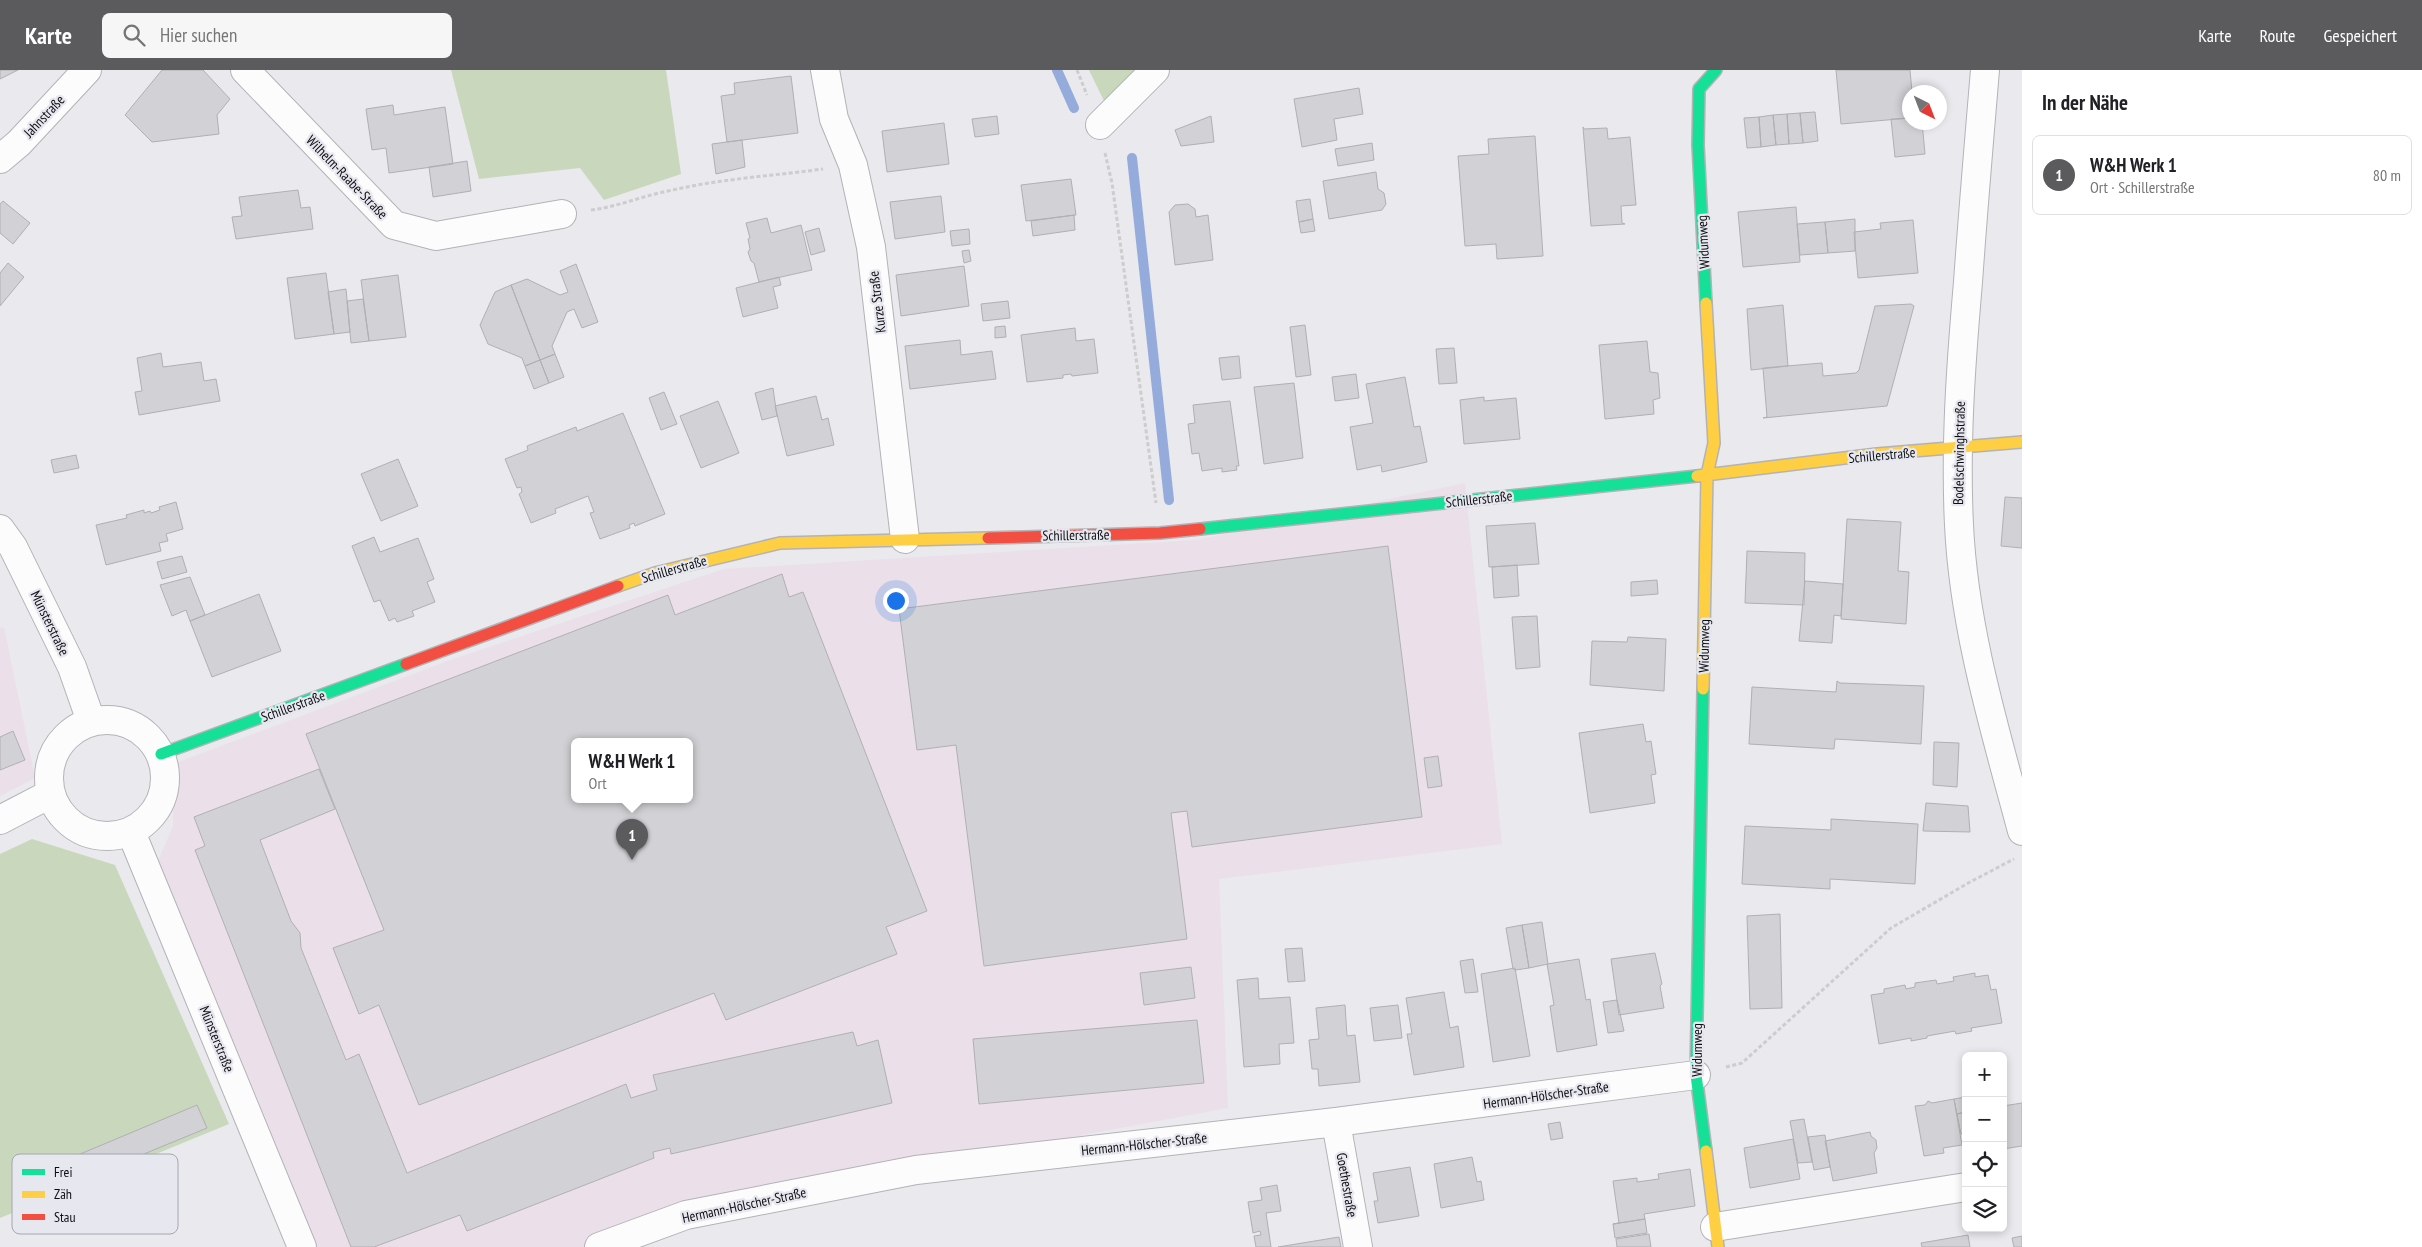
<!DOCTYPE html>
<html lang="de">
<head>
<meta charset="utf-8">
<style>
	:root { --surface:#fff; --page:#f6f6f6; --text:#202124; --muted:#757577; --line:#e0e0e0; --accent:#5b5b5e }
	body { margin:0; font-family:"PT Sans Narrow",sans-serif; background:var(--page); color:var(--text) }
	.controls { position:absolute; right:15px; bottom:15px; display:grid; overflow:hidden; border-radius:8px; box-shadow:0 2px 8px #0003 }
	.controls button { width:45px; height:45px; display:grid; place-items:center; padding:0; border:0; border-bottom:1px solid var(--line); background:var(--surface); color:var(--text); font:25px sans-serif }
	.compass { position:absolute; left:1902px; top:15px; width:45px; height:45px; border-radius:50%; background:var(--surface); box-shadow:0 2px 8px #0003; rotate:138deg }
	.you { position:absolute; left:895px; top:530px; width:18px; height:18px; margin:-12px; border:4px solid #fff; border-radius:50%; background:#1a73e8; box-shadow:0 0 0 8px #1a73e833 }
	.badge { display:grid; place-items:center; width:32px; height:32px; border-radius:50%; background:var(--accent); color:#fff; font-size:16px; font-weight:700 }
	.pin { position:absolute; translate:-50% -41px; filter:drop-shadow(0 1px 2px #0008) }
	.pin::after { content:''; position:absolute; top:26px; width:18px; height:15px; background:inherit; clip-path:polygon(0 0,100% 0,50% 100%) }
	.popup { position:absolute; left:571px; top:668px; width:122px; height:65px; box-sizing:border-box; display:grid; place-content:center; border-radius:8px; background:var(--surface); filter:drop-shadow(0 1px 4px #0005); font-size:16px; white-space:nowrap; color:var(--muted) }
	.popup b { font-size:19px; color:var(--text) }
	.popup::after { content:''; position:absolute; left:50%; top:100%; margin-left:-10px; border:10px solid transparent; border-top-color:var(--surface) }
	.list { margin:0; padding:0; list-style:none }
	h2 { display:flex; justify-content:space-between; align-items:center; height:65px; margin:0; padding:0 20px; font-size:21px }
	h2 small { font-size:16px; font-weight:400; color:var(--muted) }
	.list li { display:grid; grid-template-columns:32px 1fr auto; gap:15px; align-items:center; box-sizing:border-box; height:80px; margin:0 10px 10px; padding:0 10px; border:1px solid var(--line); border-radius:8px }
	.list b { display:block; font-size:19px; white-space:nowrap }
	.list p { margin:0; font-size:16px; white-space:nowrap; color:var(--muted) }
	.list em { font-size:16px; font-style:normal; color:var(--muted) }
	.icon { flex:none; width:28px; height:28px; fill:none; stroke:currentColor; stroke-width:2; stroke-linecap:round; stroke-linejoin:round }
	.map { position:relative; flex:none; width:2022px; height:1177px; overflow:hidden }
	header { display:flex; align-items:center; gap:30px; box-sizing:border-box; height:70px; padding:0 25px; background:var(--accent); color:#fff }
	header strong { font-size:24px }
	nav { display:flex; gap:28px; margin-inline-start:auto; font-size:18px }
	.search { width:350px; height:45px; background:var(--page); display:flex; align-items:center; gap:12px; box-sizing:border-box; padding:0 18px; border-radius:8px; color:var(--muted); font-size:19px }
	main { display:flex }
	aside { flex:1; background:var(--surface) }
	.map>svg:first-child { display:block }
	.industrial { fill:#ebdfe9; fill-rule:evenodd }
	.green { fill:#c9d8bc }
	.lines { fill:none; stroke-linecap:round; stroke-linejoin:round }
	.stream { stroke:#95abdc; stroke-width:10 }
	.building { fill:#d2d2d6; stroke:#b0b0b4; fill-rule:evenodd }
	.street-casing { stroke:#b3b3b7; stroke-width:30 }
	.fast-casing { stroke:#b3b3b7; stroke-width:14 }
	.slow-casing { stroke:#b3b3b7; stroke-width:14 }
	.jam-casing { stroke:#b3b3b7; stroke-width:14 }
	.path { stroke:#cdcdce; stroke-width:3; stroke-dasharray:4 2.5; stroke-linecap:butt }
	.street { stroke:#fcfcfc; stroke-width:28 }
	.fast { stroke:#16e098; stroke-width:11 }
	.slow { stroke:#ffcf43; stroke-width:11 }
	.jam { stroke:#f24e42; stroke-width:11 }
	.labels { text-anchor:middle; stroke-width:4.5; stroke-linejoin:round; paint-order:stroke }
	.street-label { font-size:14px; fill:#0e0e11; stroke:#e7e7f0 }
	.key { fill:#e7e7f0; stroke:#a6a6ad; stroke-width:1 }
	.key-label { font-size:14px; fill:#0e0e11 }
</style>
</head>
<body>
<header>
<strong>Karte</strong>
<div class="search"><svg class="icon" aria-label="search" viewBox="0 0 24 24"><circle cx="10" cy="10" r="6"/><path d="M15 15l6 6"/></svg>Hier suchen</div>
<nav><a>Karte</a><a>Route</a><a>Gespeichert</a></nav>
</header>
<main>
<div class="map">
<svg width="2022" height="1177" viewBox="0 0 2022 1177">
	<rect width="100%" height="100%" fill="#e9e9ee"/>
	<path class="industrial" d="M1465,413L1502,774L1219,809L1228,1038L687,1138L584,1177H315L158,791L173,756V694L456,588L724,499L1196,470ZM574,671H690V729H574Z
		M4,557L35,708L0,726V558Z"/>
	<path class="green" d="M451,0H666L681,104L604,130L580,98L479,109Z
		M1089,0H1141L1106,35Z
		M32,769L115,795L229,1054L0,1148V784Z"/>
	<g class="lines">
		<path class="stream" d="M1057,0L1074,38
			M1132,88L1169,430"/>
	</g>
	<path class="building" d="M0,0H18L0,9Z
		M162,0H203L230,29L217,45L219,64L152,72L125,45Z
		M1836,0H1910L1912,22H1910V48L1841,54Z
		M791,6L798,63L727,72L721,26L735,24L734,13Z
		M1359,18L1363,44L1334,49L1337,70L1302,77L1294,29Z
		M393,35L394,45L445,37L453,94L389,103L386,78L372,80L366,39Z
		M1815,42L1818,71L1803,73L1800,43Z
		M1800,43L1803,73L1789,74L1787,44Z
		M1787,44L1789,74L1776,75L1773,45Z
		M1773,45L1776,75L1761,77L1759,47Z
		M997,46L999,64L975,67L972,49Z
		M1211,46L1214,72L1181,76L1175,60Z
		M1759,47L1761,77L1747,78L1744,48Z
		M1910,48V52H1922L1925,84L1895,87L1891,49Z
		M944,53L949,94L887,102L882,61Z
		M1583,57L1584,59L1607,58L1608,69L1630,67L1636,135L1621,136L1622,153L1625,154L1591,156Z
		M1535,66L1543,186L1497,189L1496,174L1465,176L1458,86L1489,84L1488,69Z
		M742,70L745,97L716,104L712,74Z
		M1372,73L1374,90L1338,96L1335,79Z
		M467,91L471,121L433,127L429,97Z
		M1376,102L1378,119L1384,123L1386,134L1382,140L1329,149L1323,111Z
		M1071,109L1076,145L1026,151L1021,115Z
		M298,120L301,138L310,137L313,159L236,169L232,147L242,146L239,127Z
		M941,126L945,162L895,169L890,132Z
		M1310,129L1313,149L1299,152L1296,131Z
		M3,131L30,153L13,174L0,163V134Z
		M1188,134L1195,139L1196,147L1208,145L1213,190L1175,195L1169,142L1175,135Z
		M1796,137L1800,192L1743,197L1738,142Z
		M1074,145L1075,160L1033,166L1031,151Z
		M767,148L771,163L801,155L812,200L759,212L754,193L751,191L748,182L750,179L748,169L750,168L746,153Z
		M1313,149L1315,161L1301,163L1299,152Z
		M1855,149V181L1828,183L1825,152Z
		M1913,150L1918,203L1858,208L1854,162L1881,159L1880,153Z
		M1825,152L1828,183L1800,185L1797,154Z
		M819,158L825,181L811,185L805,162Z
		M969,159L970,174L952,176L950,161Z
		M969,180L971,191L964,193L962,181Z
		M8,193L24,207L0,236V203Z
		M576,194L598,252L582,258L574,239L567,242L552,276L555,284L540,290L511,215L527,209L560,225L568,222L560,201Z
		M964,196L969,236L901,246L896,205Z
		M326,203L334,264L295,269L287,208Z
		M398,205L406,267L369,271L361,210Z
		M779,207L781,215L773,217L778,238L743,247L736,218Z
		M511,215L540,290L525,296L522,288L488,274L480,255L495,222Z
		M346,219L350,262L334,264L328,222Z
		M363,229L369,271L351,273L347,231Z
		M1008,231L1010,248L983,251L981,234Z
		M1911,234L1914,236L1887,336L1763,348L1767,347L1763,298L1822,293L1823,306L1856,303L1859,300L1875,236Z
		M1783,235L1788,296L1751,300L1747,239Z
		M1305,255L1311,305L1296,307L1290,257Z
		M1005,256L1006,267L995,268V257Z
		M1075,258L1076,271L1094,269L1098,303L1072,306L1071,304L1063,305V308L1027,312L1021,265Z
		M960,270L961,285L992,281L996,309L910,319L905,276Z
		M1647,271L1650,302L1658,303L1660,328L1653,330L1654,344L1605,349L1599,275Z
		M1454,278L1457,313L1439,314L1436,279Z
		M161,283L163,297L201,292L204,311L216,309L220,331L139,345L135,322L142,321L137,288Z
		M555,284L564,307L549,313L540,290Z
		M1239,286L1241,308L1222,310L1219,288Z
		M540,290L549,313L534,319L525,296Z
		M1356,304L1359,328L1335,331L1332,307Z
		M1405,307L1414,357L1420,356L1427,392L1382,402L1381,395L1357,400L1350,357L1373,353L1366,314Z
		M1294,313L1303,388L1264,394L1254,317Z
		M773,318L777,346L762,350L755,323Z
		M664,322L677,354L661,360L649,328Z
		M816,326L822,350L828,348L834,375L787,386L775,336Z
		M1484,327V331L1516,328L1520,369L1464,374L1460,330Z
		M718,331L739,383L701,398L680,346Z
		M1230,331L1239,396H1236L1237,400L1222,402V398L1202,401L1199,383L1192,384L1188,354L1195,353L1193,335Z
		M623,343L665,444L635,456L634,453L629,455L630,458L600,469L590,443L594,442L588,426L555,439L556,443L531,453L519,424L522,422L521,417L517,418L505,389L528,380L527,376L576,357L577,361Z
		M76,385L79,398L54,403L51,390Z
		M398,389L418,436L381,451L361,404Z
		M2005,427L2022,428V478L2001,476Z
		M176,432L183,459L166,464L168,471L159,473L161,481L106,495L96,455L127,448L126,445L144,440V443L150,441L151,443L160,440L159,437Z
		M1847,449L1901,452L1898,501L1909,502L1906,554L1841,549Z
		M1535,453L1539,494L1489,497L1486,456Z
		M374,467L380,482L418,468L434,509L427,512L435,532L412,541L414,546L397,552L395,548L389,551L380,530L374,532L352,476Z
		M1388,476L1422,747L1192,777L1187,741L1171,743L1187,869L984,896L956,675L917,680L899,539Z
		M1747,481L1805,483L1804,535L1745,533Z
		M182,486L187,502L162,509L157,492Z
		M1517,495L1519,526L1494,528L1492,497Z
		M782,504L789,527L803,522L927,841L886,857L897,884L726,950L714,923L419,1035L379,935L359,944L333,878L384,860L306,664L668,525L675,545ZM574,671H690V729H574Z
		M190,507L205,545L190,551L186,540L172,546L160,515Z
		M1657,510L1658,524L1631,526V512Z
		M1805,511L1843,514L1841,546L1834,545L1832,573L1799,571Z
		M259,524L281,581L212,607L190,551Z
		M1537,546L1540,597L1516,599L1512,547Z
		M1628,567L1666,569L1664,621L1590,615L1592,571L1627,572Z
		M1837,611L1840,613L1924,616L1921,674L1835,669L1834,679L1749,674L1752,617L1836,622Z
		M1643,654L1646,672L1651,671L1656,704L1651,705L1655,733L1590,743L1579,663Z
		M13,661L25,690L0,700V667Z
		M1934,672L1959,673L1957,717L1933,715Z
		M1438,686L1442,716L1428,718L1424,688Z
		M319,699L335,739L260,770L291,851L300,863L301,878L346,990L359,984L407,1103L626,1014L631,1028L657,1020L653,1005L853,962L857,976L878,970L892,1033L671,1084L670,1078L653,1082L654,1088L467,1161L460,1145L374,1177H351L195,780L205,776L194,747Z
		M1926,733L1968,736L1970,762L1923,761Z
		M1831,749L1918,754L1915,814L1830,809V819L1742,814L1745,756L1831,760Z
		M1780,844L1782,938L1750,939L1747,846Z
		M1542,852L1548,894L1529,898L1522,855Z
		M1522,855L1529,898L1516,900L1513,899L1506,858Z
		M1302,878L1305,911L1288,912L1285,879Z
		M1655,883L1662,914L1660,916L1664,938L1619,945L1611,889Z
		M1473,889L1478,922L1465,923L1460,891Z
		M1579,889L1586,930L1590,929L1597,975L1557,982L1550,936L1554,935L1547,894Z
		M1191,897L1195,928L1144,935L1140,903Z
		M1515,898L1530,986L1493,992L1481,904Z
		M1975,903V907L1988,905L1991,920L1996,919L2002,953L1971,958L1972,961L1956,964L1955,961L1927,966V968L1911,971V968L1879,974L1871,925L1884,923V919L1905,915L1906,919L1915,917V913L1936,910L1937,914L1954,911L1953,907Z
		M1258,908L1259,929L1290,927L1294,973L1279,974L1280,994L1244,997L1237,910Z
		M1444,922L1450,958L1458,956L1464,997L1414,1005L1407,964H1412L1406,928Z
		M1617,930L1624,961L1608,963L1603,932Z
		M1345,935L1347,966L1355,965L1360,1012L1319,1016L1318,999H1312L1309,970L1319,969L1316,938Z
		M1398,935L1402,968L1374,971L1370,938Z
		M1197,950L1204,1013L979,1034L973,969Z
		M1966,1027V1042L1957,1044L1954,1029Z
		M1954,1029L1962,1075L1943,1078L1944,1083L1924,1086L1915,1036L1925,1035L1928,1031L1932,1033Z
		M2022,1033V1076L2003,1079V1036Z
		M197,1035L207,1058L25,1133L16,1111Z
		M1966,1042V1064H1961L1957,1044Z
		M1804,1049L1812,1092L1798,1093L1790,1051Z
		M1560,1052L1563,1068L1551,1070L1548,1054Z
		M1870,1062L1871,1066L1876,1070L1877,1078L1874,1083L1877,1103L1833,1111L1825,1071Z
		M1825,1065L1830,1097L1814,1100L1808,1067Z
		M1793,1069L1800,1109L1750,1118L1744,1078Z
		M1472,1087L1477,1112L1481,1111L1484,1130L1441,1138L1434,1094Z
		M1410,1097L1419,1146L1378,1153L1374,1131H1378L1373,1103Z
		M1690,1099L1695,1136L1644,1144L1645,1149L1613,1154L1619,1153L1613,1111L1637,1108V1112L1659,1109L1658,1104Z
		M1277,1115L1281,1141L1266,1143L1271,1177H1256L1254,1166L1261,1165L1260,1161L1253,1163L1248,1132L1262,1130L1260,1118Z
		M1645,1149L1647,1163L1615,1168L1613,1154Z
		M1649,1164L1651,1177H1617L1616,1169Z
		M1968,1165L1970,1177H1922L1921,1173Z
		M2022,1166V1177H2014L2012,1168Z
		M1339,1167L1341,1177H1278Z"/>
	<g class="lines">
		<defs>
			<path id="street" d="M245,0L394,155L436,166L562,144
				M825,0L834,49L853,95L871,177L905,469
				M1985,0C1979,71 1973,141 1968,212C1961,293 1955,374 1959,455C1964,560 1995,660 2022,761
				M1100,55L1155,0
				M0,89L19,73L87,0
				M0,459L13,477L72,597L91,651
				M49 708a58 58 0 1 1 116 0a58 58 0 1 1-116 0Z
				M0,750L50,724
				M131,762L302,1177
				M1336,1052L1358,1177
				M1715,1157L1966,1117
				M599,1177L686,1145L916,1100L1336,1052L1696,1005"/>
			<path id="fast" d="M1706,233L1698,75L1699,19L1716,0
				M1200,459L1697,406
				M1703,619L1696,1005L1706,1081
				M161,684L406,594"/>
			<path id="slow" d="M1697,406L1877,384L2022,372
				M618,516L655,503L780,473L988,468
				M1703,619L1707,405L1714,373L1706,233
				M1706,1081L1718,1177"/>
			<path id="jam" d="M988,468L1160,463L1200,459
				M406,594L618,516"/>
		</defs>
		<use href="#street" class="street-casing"/>
		<use href="#fast" class="fast-casing"/>
		<use href="#slow" class="slow-casing"/>
		<use href="#jam" class="jam-casing"/>
		<path class="path" d="M1077,0L1087,25
			M1105,83L1112,113L1156,433
			M591,140C617,137 642,126 668,121C719,109 771,106 823,99
			M1726,997L1742,993L1891,858L1970,812L2014,789"/>
		<use href="#street" class="street"/>
		<use href="#fast" class="fast"/>
		<use href="#slow" class="slow"/>
		<use href="#jam" class="jam"/>
	</g>
	<g class="labels">
		<g class="street-label">
			<text transform="translate(44 46) rotate(-47)" y="5">Jahnstraße</text>
			<text transform="translate(347 107) rotate(46)" y="5">Wilhelm-Raabe-Straße</text>
			<text transform="translate(1703 172) rotate(-93)" y="5">Widumweg</text>
			<text transform="translate(877 232) rotate(-97)" y="5">Kurze Straße</text>
			<text transform="translate(1959 383) rotate(-89)" y="5">Bodelschwinghstraße</text>
			<text transform="translate(1882 385) rotate(-5)" y="5">Schillerstraße</text>
			<text transform="translate(1479 429) rotate(-6)" y="5">Schillerstraße</text>
			<text transform="translate(1076 465) rotate(-1)" y="5">Schillerstraße</text>
			<text transform="translate(674 499) rotate(-16)" y="5">Schillerstraße</text>
			<text transform="translate(50 553) rotate(64)" y="5">Münsterstraße</text>
			<text transform="translate(1704 576) rotate(-89)" y="5">Widumweg</text>
			<text transform="translate(293 636) rotate(-20)" y="5">Schillerstraße</text>
			<text transform="translate(217 969) rotate(68)" y="5">Münsterstraße</text>
			<text transform="translate(1697 980) rotate(-90)" y="5">Widumweg</text>
			<text transform="translate(1546 1025) rotate(-8)" y="5">Hermann-Hölscher-Straße</text>
			<text transform="translate(1144 1074) rotate(-6)" y="5">Hermann-Hölscher-Straße</text>
			<text transform="translate(1347 1115) rotate(80)" y="5">Goethestraße</text>
			<text transform="translate(744 1135) rotate(-12)" y="5">Hermann-Hölscher-Straße</text>
		</g>
	</g>
	<rect x="12" y="1084" width="166" height="80" rx="8" class="key"/>
	<rect x="22" y="1099" width="23" height="6" fill="#16e098"/>
	<rect x="22" y="1121" width="23" height="7" fill="#ffcf43"/>
	<rect x="22" y="1144" width="23" height="6" fill="#f24e42"/>
	<g class="key-label">
		<text x="54" y="1107">Frei</text>
		<text x="54" y="1129">Zäh</text>
		<text x="54" y="1152">Stau</text>
	</g>
</svg>
<div class="controls">
<button>+</button>
<button>−</button>
<button><svg class="icon" aria-label="locate" viewBox="0 0 24 24"><circle cx="12" cy="12" r="6"/><path d="M12 2v4M12 18v4M2 12h4M18 12h4"/></svg></button>
<button><svg class="icon" aria-label="layers" viewBox="0 0 24 24"><path d="M12 4l9 5-9 5-9-5zM3 14l9 5 9-5"/></svg></button>
</div>
<svg class="compass" viewBox="-18 -18 36 36"><path d="M0-13l5 13h-10z" fill="#e53935"/><path d="M0 13l5-13h-10z" fill="#757577"/></svg>
<div class="you"></div>
<div class="pin badge" style="left:632px;top:790px">1</div>
<div class="popup"><b>W&amp;H Werk 1</b>Ort</div>
</div>
<aside>
<h2>In der Nähe<small></small></h2>
<ul class="list">
<li><span class="badge">1</span><div><b>W&amp;H Werk 1</b><p>Ort · Schillerstraße</p></div><em>80 m</em></li>
</ul>
</aside>
</main>
</body>
</html>
